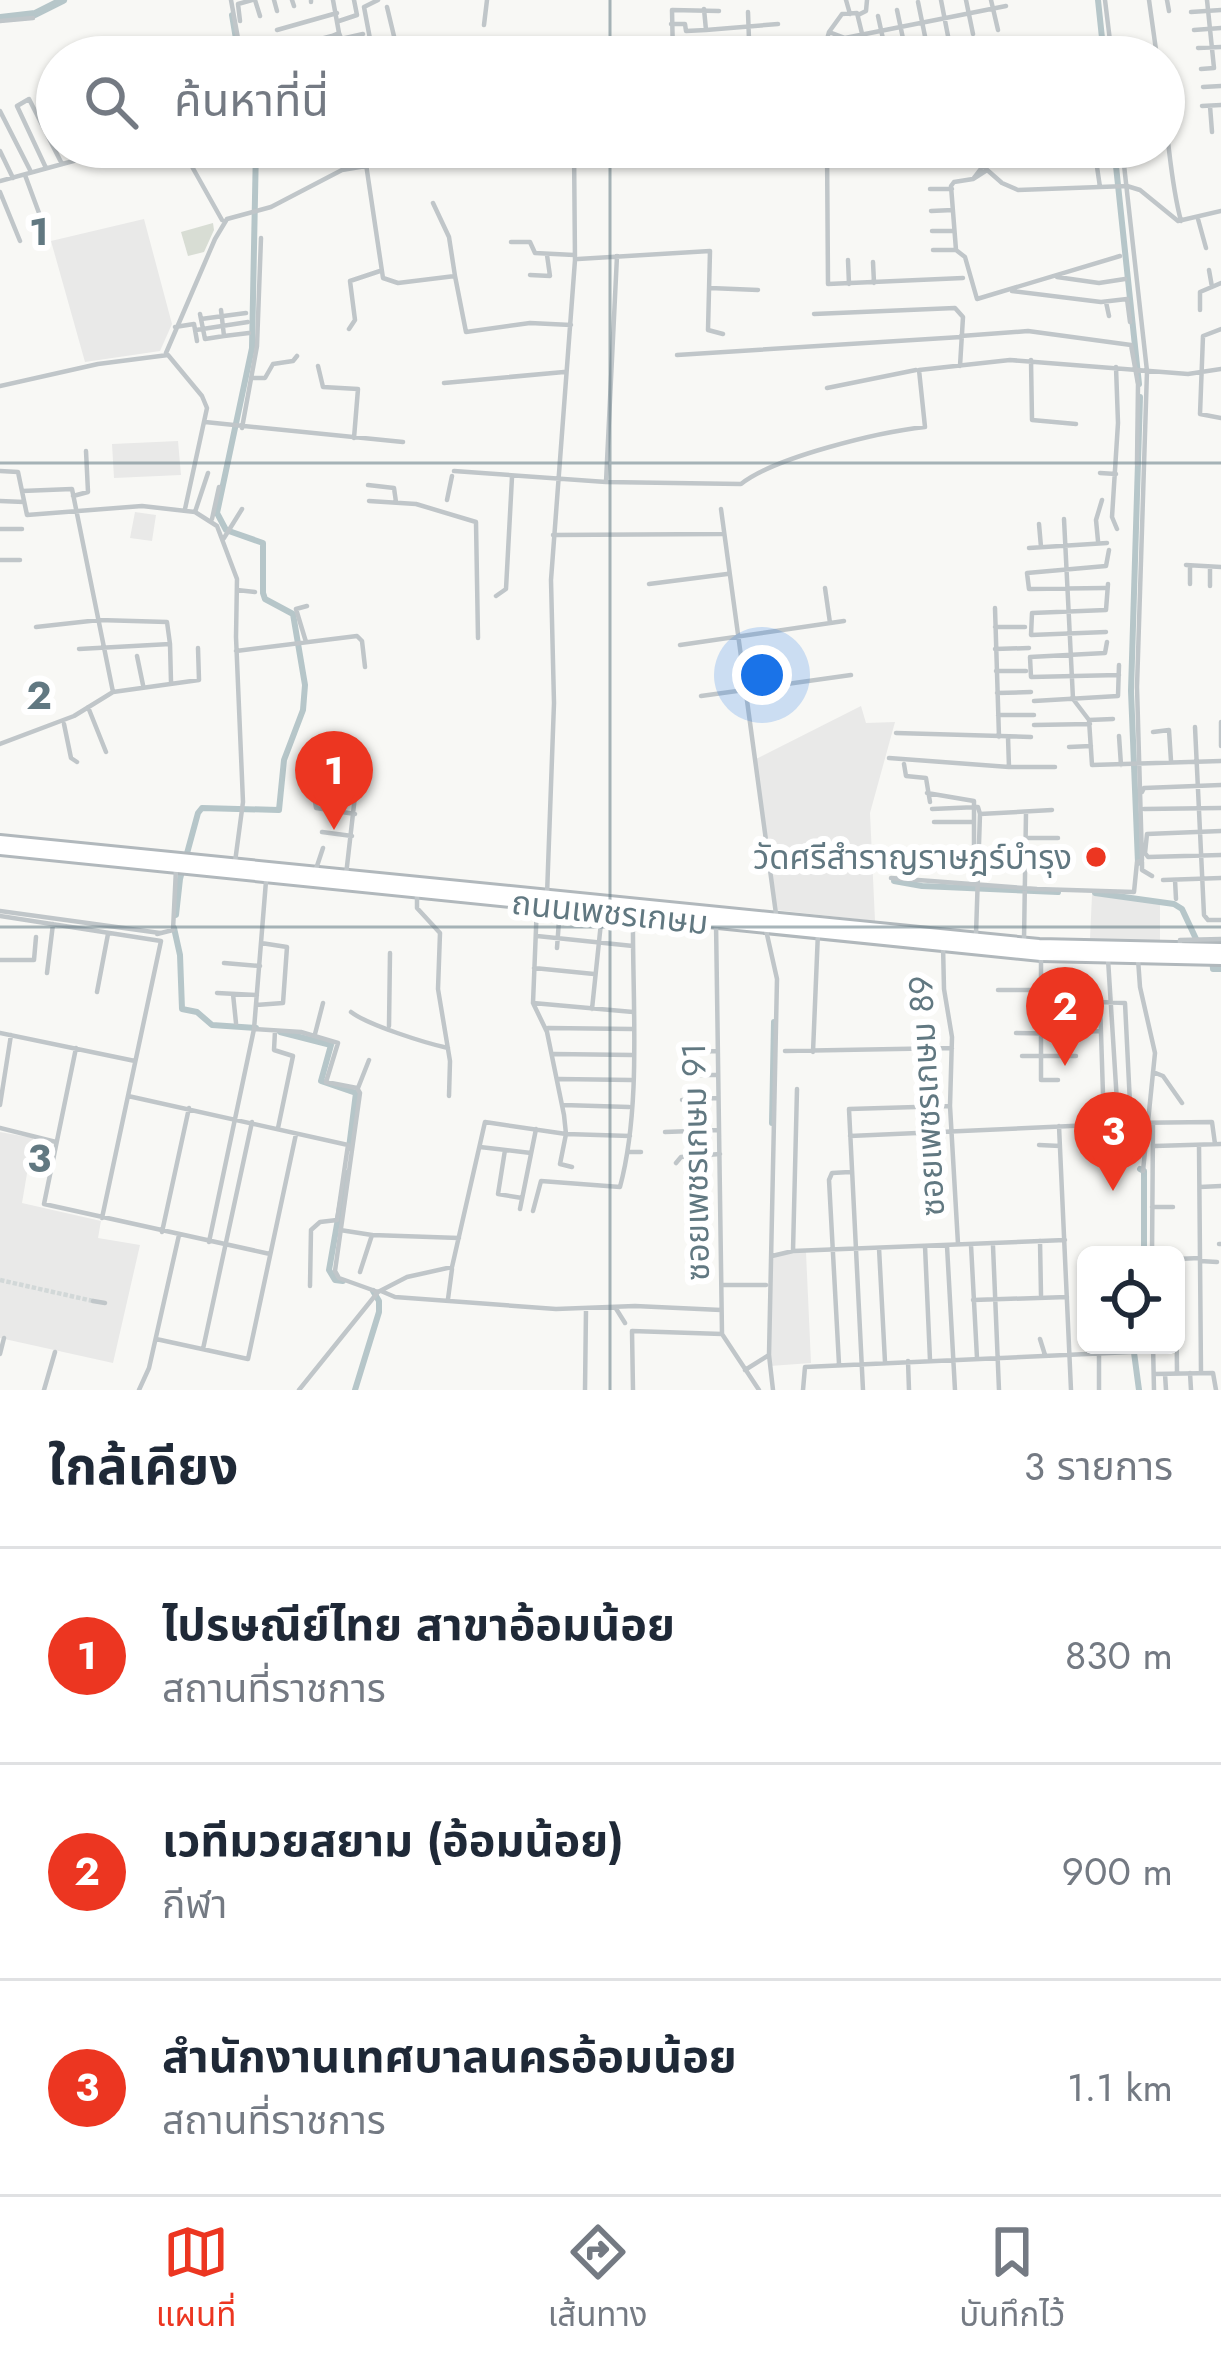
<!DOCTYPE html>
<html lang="th">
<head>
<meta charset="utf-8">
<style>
	:root { --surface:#fff; --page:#f2f2f3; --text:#1f2937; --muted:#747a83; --line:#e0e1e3; --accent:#ec3621 }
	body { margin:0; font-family:Jost,"Noto Sans Thai",sans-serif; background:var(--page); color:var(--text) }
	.controls { position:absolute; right:36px; bottom:36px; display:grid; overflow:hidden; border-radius:18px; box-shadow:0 3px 9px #0004 }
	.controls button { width:108px; height:108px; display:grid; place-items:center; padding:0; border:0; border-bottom:3px solid var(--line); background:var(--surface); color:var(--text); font:60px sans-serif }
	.you { position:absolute; left:762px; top:675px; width:42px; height:42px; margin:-30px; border:9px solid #fff; border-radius:50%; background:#1a73e8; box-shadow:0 0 0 18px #1a73e833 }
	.badge { display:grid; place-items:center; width:78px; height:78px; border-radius:50%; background:var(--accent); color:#fff; font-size:39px; font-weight:700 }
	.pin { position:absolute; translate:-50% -99px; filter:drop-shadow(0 3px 6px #0008) }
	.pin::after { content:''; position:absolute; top:63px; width:42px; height:36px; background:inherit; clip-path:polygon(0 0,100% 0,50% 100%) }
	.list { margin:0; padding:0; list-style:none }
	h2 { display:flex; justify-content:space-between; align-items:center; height:156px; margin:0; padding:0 48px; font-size:51px }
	h2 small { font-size:39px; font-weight:400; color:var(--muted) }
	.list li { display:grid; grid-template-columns:78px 1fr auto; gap:36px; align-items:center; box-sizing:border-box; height:216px; padding:0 48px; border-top:3px solid var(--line) }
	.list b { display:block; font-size:45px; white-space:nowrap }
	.list p { margin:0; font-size:39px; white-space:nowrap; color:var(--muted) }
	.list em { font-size:39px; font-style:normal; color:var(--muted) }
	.icon { flex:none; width:66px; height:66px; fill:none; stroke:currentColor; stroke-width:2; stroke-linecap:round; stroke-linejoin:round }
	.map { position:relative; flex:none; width:1221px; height:1390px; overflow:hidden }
	.search { position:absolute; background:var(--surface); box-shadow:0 3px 9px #0004; left:36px; right:36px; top:36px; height:132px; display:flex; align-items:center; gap:30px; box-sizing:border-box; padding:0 42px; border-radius:66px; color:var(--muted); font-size:45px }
	.sheet { height:804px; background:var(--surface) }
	nav { display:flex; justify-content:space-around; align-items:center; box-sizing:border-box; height:168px; border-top:3px solid var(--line); background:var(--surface); font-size:33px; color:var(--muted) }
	nav a { display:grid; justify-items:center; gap:6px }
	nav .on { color:var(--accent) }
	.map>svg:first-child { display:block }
	.built { fill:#e9e9e8 }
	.green { fill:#d8ddd4 }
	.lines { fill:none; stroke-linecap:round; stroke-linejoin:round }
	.canal { stroke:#b6c6c9; stroke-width:6 }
	.river { stroke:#b6c6c9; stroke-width:8 }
	.minor-tunnel { stroke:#d2d8d8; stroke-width:4.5; stroke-dasharray:4.5 2; stroke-linecap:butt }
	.primary-casing { stroke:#b1b8bc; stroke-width:16 }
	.minor { stroke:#c0c6c9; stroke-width:4.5 }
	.primary { stroke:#fff; stroke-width:10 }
	.grid { fill:none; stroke:#617881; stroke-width:3; stroke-opacity:0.55 }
	.poi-dot { fill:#ec3621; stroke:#fff; stroke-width:4.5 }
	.labels { text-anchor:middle; stroke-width:12; stroke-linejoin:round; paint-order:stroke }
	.poi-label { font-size:33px; fill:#617881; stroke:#fff; text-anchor:end }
	.street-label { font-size:33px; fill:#617881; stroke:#fff }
	.grid-label { font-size:39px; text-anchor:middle; font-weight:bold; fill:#617881; stroke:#fff; stroke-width:12; stroke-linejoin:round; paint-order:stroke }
</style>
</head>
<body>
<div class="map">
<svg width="1221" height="1390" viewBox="0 0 1221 1390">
	<rect width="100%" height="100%" fill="#f8f8f5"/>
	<path class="built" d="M144,219L172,324L160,351L85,362L51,241Z
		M178,441L181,475L114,478L112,444Z
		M135,512L156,515L152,541L130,538Z
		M861,706L866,723L895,722L870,813L875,921L776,910L754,760Z
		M1092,895L1160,904V941L1090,939Z
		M0,1132L33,1138L22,1203L101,1221L98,1238L140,1245L113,1363L0,1338Z
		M806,1252L811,1363L770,1366L772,1254Z"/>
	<path class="green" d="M213,223L214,230L204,252L188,256L181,232Z"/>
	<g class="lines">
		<path class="canal" d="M1098,0L1104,57
			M232,15L239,57
			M1114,147L1139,384
			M1138,863L1131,691L1140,397
			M894,881L922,886L1058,892
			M1095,893L1174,904L1182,909L1197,941
			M176,915L180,879L198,813L202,808L279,810L284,760L303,710L305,685L293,614L265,599L263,593V543L226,530L217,513L252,348L256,147
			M174,928L180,955L182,1009L197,1012L212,1025L256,1028
			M1212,957L1213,969H1221
			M280,1032L331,1045L321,1081L356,1093L349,1148
			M772,1123L774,1022
			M1140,1169L1144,1171V1255
			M343,1281L335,1280L329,1270L346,1173
			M1133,1345L1139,1390
			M355,1390L379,1312V1301L373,1291"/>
		<path class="river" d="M0,18L35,14L63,0"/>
		<path class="minor-tunnel" d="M0,1280L93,1301"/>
		<defs>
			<path id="primary" d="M0,841L1039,945L1221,949
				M0,849L1041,955L1221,959"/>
		</defs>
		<use href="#primary" class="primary-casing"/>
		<path class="minor" d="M255,0L260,16
			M274,0L277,11
			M292,0L294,6
			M311,0V2
			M333,0L339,33
			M846,0L850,14
			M941,0L948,36
			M966,0L973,34
			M991,0L998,30
			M1105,0L1112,57
			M1149,0L1157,57
			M1167,0L1169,11
			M918,2L927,46
			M387,7L399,57
			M704,9L706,30L778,24
			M897,10L905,48
			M748,12L749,40
			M1191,12L1221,10
			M858,15L866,11L867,0
			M878,16L885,48
			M0,21L33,18
			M240,21L238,4L252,0
			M339,21L357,15L354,0
			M671,24H685L686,31L706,30
			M484,25L487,0
			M277,30L337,13
			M1194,30L1221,28
			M829,32L845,38L1006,6
			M341,39L363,34
			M950,41L952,57
			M1198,48L1221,47
			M282,49L332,36
			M363,52L371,44L364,7L378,0
			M215,57L239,44L231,0
			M335,57L336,42L341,38L339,33L332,36L336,42
			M356,57L357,56
			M673,57L672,10L719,11
			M822,57L829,32L842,14L857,13L866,50
			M843,57L845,39
			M859,57V52
			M881,57V53
			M901,57V52
			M951,57L1009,48
			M1201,69L1214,68L1207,0
			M1203,87L1221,86
			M1202,106L1221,105
			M1210,106L1212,132
			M0,111L30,170
			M1164,112C1170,150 1171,184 1181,221
			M181,147L222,220
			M827,147L828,284L963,278
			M961,147L1002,183L1018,190L1127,186L1140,190L1178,221L1221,211
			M1094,147L1100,187
			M0,151L13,178
			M970,155L988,147
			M366,164L383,278L398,283L455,276L466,332L530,323L571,325
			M356,165L357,147
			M983,166L973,179L987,170
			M46,168L17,106L29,99L62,164
			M25,175L46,232
			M973,179L954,182L951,186L956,250L965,257L977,299L1120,256
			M0,181L99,154
			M930,189H952
			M0,192L20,241
			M433,203L449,237L455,276
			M931,211L953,210
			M1198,219L1206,248
			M932,231H954
			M511,242H530L535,253L574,255
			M933,250H956
			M578,259L710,251L708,330L723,334
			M848,260L849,284
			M873,262L874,283
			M1209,270L1212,287
			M530,275L550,276L547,255
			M1057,277L1099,283L1125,279
			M710,288L758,290
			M1012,291L1101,302L1127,299L1130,322
			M1106,302L1109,316
			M1200,310V292L1221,283
			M200,314L205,339L224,336L221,310
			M814,314L955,308L963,317L960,366
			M201,319L246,313
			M175,327L194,324L197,341
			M349,329L355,320L350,281L380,271
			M1221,329L1203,336L1200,414L1221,418
			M196,330L248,322
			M224,336L249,333
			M961,336L1028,331L1131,345L1138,384L1137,464
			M166,353L215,239L227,219L271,207L342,170L479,147
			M677,355L961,337
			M1031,360L1032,420L1076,424
			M318,366L323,387L358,389L354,438
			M1116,367L1118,423L1112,517L1117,529
			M251,378H265L273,364L293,361L297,356
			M444,383L564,372
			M0,386L98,364L168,355L202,396L207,408L185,509
			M827,388L916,370
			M205,422L403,442
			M242,428L257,346L261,238
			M0,471L18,472L27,515L142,506L195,512L217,526L237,579L236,637L243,802L235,862
			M454,471L606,482L741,484C775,457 879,432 925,427L919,370L1010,360L1188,374L1221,369
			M1100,473L1116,474
			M606,482L617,256
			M368,485L394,488L396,502
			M22,491L72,489L113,692
			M73,496L88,492L86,451
			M447,500L452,476
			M0,501L24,502
			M369,501L416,504L476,522L478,638
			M721,509L776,914
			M195,512L208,473
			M212,519L219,487
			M1064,519L1073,699L1089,720L1092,765L1221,761
			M1039,524L1041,547
			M0,529H22
			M553,535L722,534
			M224,538L242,509
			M1098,541L1096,520L1102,500
			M1029,548L1107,543
			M0,560H20
			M1186,565L1221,567
			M649,584L727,574
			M1190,584V566
			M1210,586V568
			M825,588L830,623
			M1105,588L1029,589L1027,573L1106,566L1109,550
			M237,590L255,592
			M496,596L506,589L512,477
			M995,608L999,737
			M36,627L99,620L167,622L170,644
			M995,627H1025
			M1106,632L1031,635L1032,613L1106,610L1108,584
			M306,642L296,609L307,606
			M1107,642L1105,653L1030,657L1031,677L1119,675
			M680,645L844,621
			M79,649L170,644L171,682
			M995,649L1029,648
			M236,651L357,636L362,641L365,667
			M137,656L143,685
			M996,671H1026
			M997,693L1031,692
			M701,696L851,675
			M1034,701L1118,696L1119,665
			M88,707L106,752
			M998,715H1034
			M1089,720L1113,719
			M1221,722V746
			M64,724L71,758L77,762
			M1034,725L1090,724
			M1195,727L1204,915L1208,920H1221
			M1153,732L1169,730L1171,761
			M896,733L1031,737
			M1119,736L1121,765
			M1008,737L1009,767
			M0,744L74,716L113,692L199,680L198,648
			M1069,747L1091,746
			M889,758L1009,767H1055
			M904,764L906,776L926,778L930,802
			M1142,792L1144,788L1221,785
			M927,793L974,801V857
			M314,795L316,808L355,814
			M932,809L978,807L980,814L1052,810
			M1144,809L1221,808
			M934,822H974
			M1221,831L1147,834L1145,853L1148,857L1221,855
			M322,832L352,836
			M1025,838H1058
			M1142,862V870L1152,876
			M315,872L323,848
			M346,875L359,761
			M891,878L1037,889L1134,892L1137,862L1142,860L1137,687L1147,371L1122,147
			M1163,880L1221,878
			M1175,880L1176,899
			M417,892V908L440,933L438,989L450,1061L449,1096
			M547,895L554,703L551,580L575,260L574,147
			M537,904L533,1003L547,1032L564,1115L566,1134L560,1164L572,1167
			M0,911L160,933
			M0,916L161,941L102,1218
			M716,922L722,1334L759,1390
			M766,930L777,979L769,1355L773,1390
			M157,934L173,930L176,869
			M976,934L980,814
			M537,936L633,946
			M1024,940L1026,813
			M943,945L944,989L952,1037L950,1106L958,1244
			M1180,947V940L1221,939
			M557,948L560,907
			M1041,955V1080H1058
			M1108,959L1118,1118
			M1138,959L1140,987L1155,1053L1143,1171
			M0,960H34L36,937
			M224,963L260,966
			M534,968L594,974
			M47,973L53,924
			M998,990H1076
			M97,992L108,934
			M217,993L257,995
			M233,994L236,1023
			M533,1003L633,1012
			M256,1005L283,1003L287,947L261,943
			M592,1009L602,913
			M1041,1011L1075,1012
			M351,1012C368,1025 425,1043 448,1048
			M389,1026L390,953
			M548,1028L632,1029
			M254,1029L301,1032L338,1043L326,1082L357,1088L360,1093L335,1271L339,1278L378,1292
			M275,1031L274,1050L293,1056L278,1128
			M1081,1032L1099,1031
			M0,1033L135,1061
			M1016,1033L1075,1034
			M315,1034L323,1003
			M76,1048L44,1204L270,1254
			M785,1051L952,1048
			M690,1052L718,1051
			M813,1052L818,932
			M554,1054L632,1055
			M1022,1056H1076
			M1153,1072L1163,1076L1182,1103
			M688,1075H718
			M559,1079L631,1080
			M358,1088L369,1060
			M128,1096L348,1145L337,1220L320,1222L311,1230L310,1286
			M682,1100L718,1098
			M0,1105L11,1035
			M563,1105L629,1107
			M1118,1118L1122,1122L1119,1125L1114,1122Z
			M1122,1123L1212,1122L1215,1144
			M1104,1125L1100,1002L1125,1003L1131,1124
			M1059,1126L1071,1390
			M0,1128L56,1142
			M665,1132L719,1130
			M850,1136L1115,1124
			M1039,1145L1060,1146
			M1199,1145L1201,1373
			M1155,1146L1221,1144
			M480,1147L531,1153
			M505,1150L498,1194L522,1198
			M629,1152H641
			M676,1163L681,1157L720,1154
			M1200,1187L1221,1186
			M1152,1207H1173
			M520,1209L536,1129
			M533,1211L541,1181L620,1187C642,1105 632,999 633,914
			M340,1230L372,1235L459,1238
			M162,1232L189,1108
			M1040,1241L1041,1295
			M209,1242L254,1029L266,881
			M1219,1244H1221
			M971,1245L977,1358
			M925,1246L930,1360
			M947,1246L955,1390
			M993,1246L999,1390
			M879,1248L885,1362
			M793,1251L797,1089
			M1152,1255L1153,1123
			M772,1256L793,1251L1065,1240
			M1200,1261L1217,1262
			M360,1272L372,1235
			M723,1285H766
			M381,1291L395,1297L556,1309L635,1306L721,1310
			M448,1299L452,1269
			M973,1300L1067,1297
			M93,1301L105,1303
			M615,1307L625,1323
			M156,1339L248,1359L296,1134
			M1040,1339L1045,1355
			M1153,1345L1154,1390
			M203,1349L252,1122
			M1099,1352V1390
			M0,1354L4,1338
			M908,1361L909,1390
			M839,1364L829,1180L832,1173L850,1172
			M745,1370L769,1355
			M1177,1373L1176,1259L1200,1258
			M1190,1373L1191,1390
			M1154,1374L1213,1373L1216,1390
			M1165,1374L1166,1390
			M44,1390L55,1352
			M139,1390L149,1368L179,1235
			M299,1390L378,1292L407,1277L452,1267L485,1122L566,1134L630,1136
			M585,1390L586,1309
			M633,1390L632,1331L722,1334
			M803,1390L805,1367L1153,1351
			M863,1390L849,1109L950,1106"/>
		<use href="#primary" class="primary"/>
	</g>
	<path class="grid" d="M610,0V57M610,147V1390M0,463H1221M0,927H1221"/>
	<circle class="poi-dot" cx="1096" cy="857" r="12"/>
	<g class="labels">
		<g class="poi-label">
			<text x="1072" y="869">วัดศรีสําราญราษฎร์บํารุง</text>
		</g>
		<g class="street-label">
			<text transform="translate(610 912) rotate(6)" y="12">ถนนเพชรเกษม</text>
			<text transform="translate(926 1096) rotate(-93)" y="12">ซอยเพชรเกษม 89</text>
			<text transform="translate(695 1162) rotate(-91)" y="12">ซอยเพชรเกษม 91</text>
		</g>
	</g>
	<g class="grid-label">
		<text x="39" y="245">1</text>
		<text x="39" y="709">2</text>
		<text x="39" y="1172">3</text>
	</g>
</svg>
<div class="controls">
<button><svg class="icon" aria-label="locate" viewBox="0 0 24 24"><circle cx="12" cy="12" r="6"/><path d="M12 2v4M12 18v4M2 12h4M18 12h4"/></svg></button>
</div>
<div class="you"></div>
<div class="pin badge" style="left:334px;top:830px">1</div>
<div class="pin badge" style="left:1065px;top:1066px">2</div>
<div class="pin badge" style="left:1113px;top:1191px">3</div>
<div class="search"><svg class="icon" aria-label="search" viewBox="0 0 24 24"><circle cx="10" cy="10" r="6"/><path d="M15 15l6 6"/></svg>ค้นหาที่นี่</div>
</div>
<section class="sheet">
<h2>ใกล้เคียง<small>3 รายการ</small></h2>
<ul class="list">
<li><span class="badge">1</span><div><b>ไปรษณีย์ไทย สาขาอ้อมน้อย</b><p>สถานที่ราชการ</p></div><em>830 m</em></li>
<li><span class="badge">2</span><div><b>เวทีมวยสยาม (อ้อมน้อย)</b><p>กีฬา</p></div><em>900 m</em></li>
<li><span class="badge">3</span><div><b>สำนักงานเทศบาลนครอ้อมน้อย</b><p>สถานที่ราชการ</p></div><em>1.1 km</em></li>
</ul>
</section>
<nav>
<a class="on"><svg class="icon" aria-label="map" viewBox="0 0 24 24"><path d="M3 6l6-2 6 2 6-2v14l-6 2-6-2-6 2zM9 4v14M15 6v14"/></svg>แผนที่</a>
<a><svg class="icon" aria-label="directions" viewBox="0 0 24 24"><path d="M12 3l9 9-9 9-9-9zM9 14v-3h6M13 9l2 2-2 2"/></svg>เส้นทาง</a>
<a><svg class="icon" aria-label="saved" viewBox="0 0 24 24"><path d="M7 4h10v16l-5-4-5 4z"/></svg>บันทึกไว้</a>
</nav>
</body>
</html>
